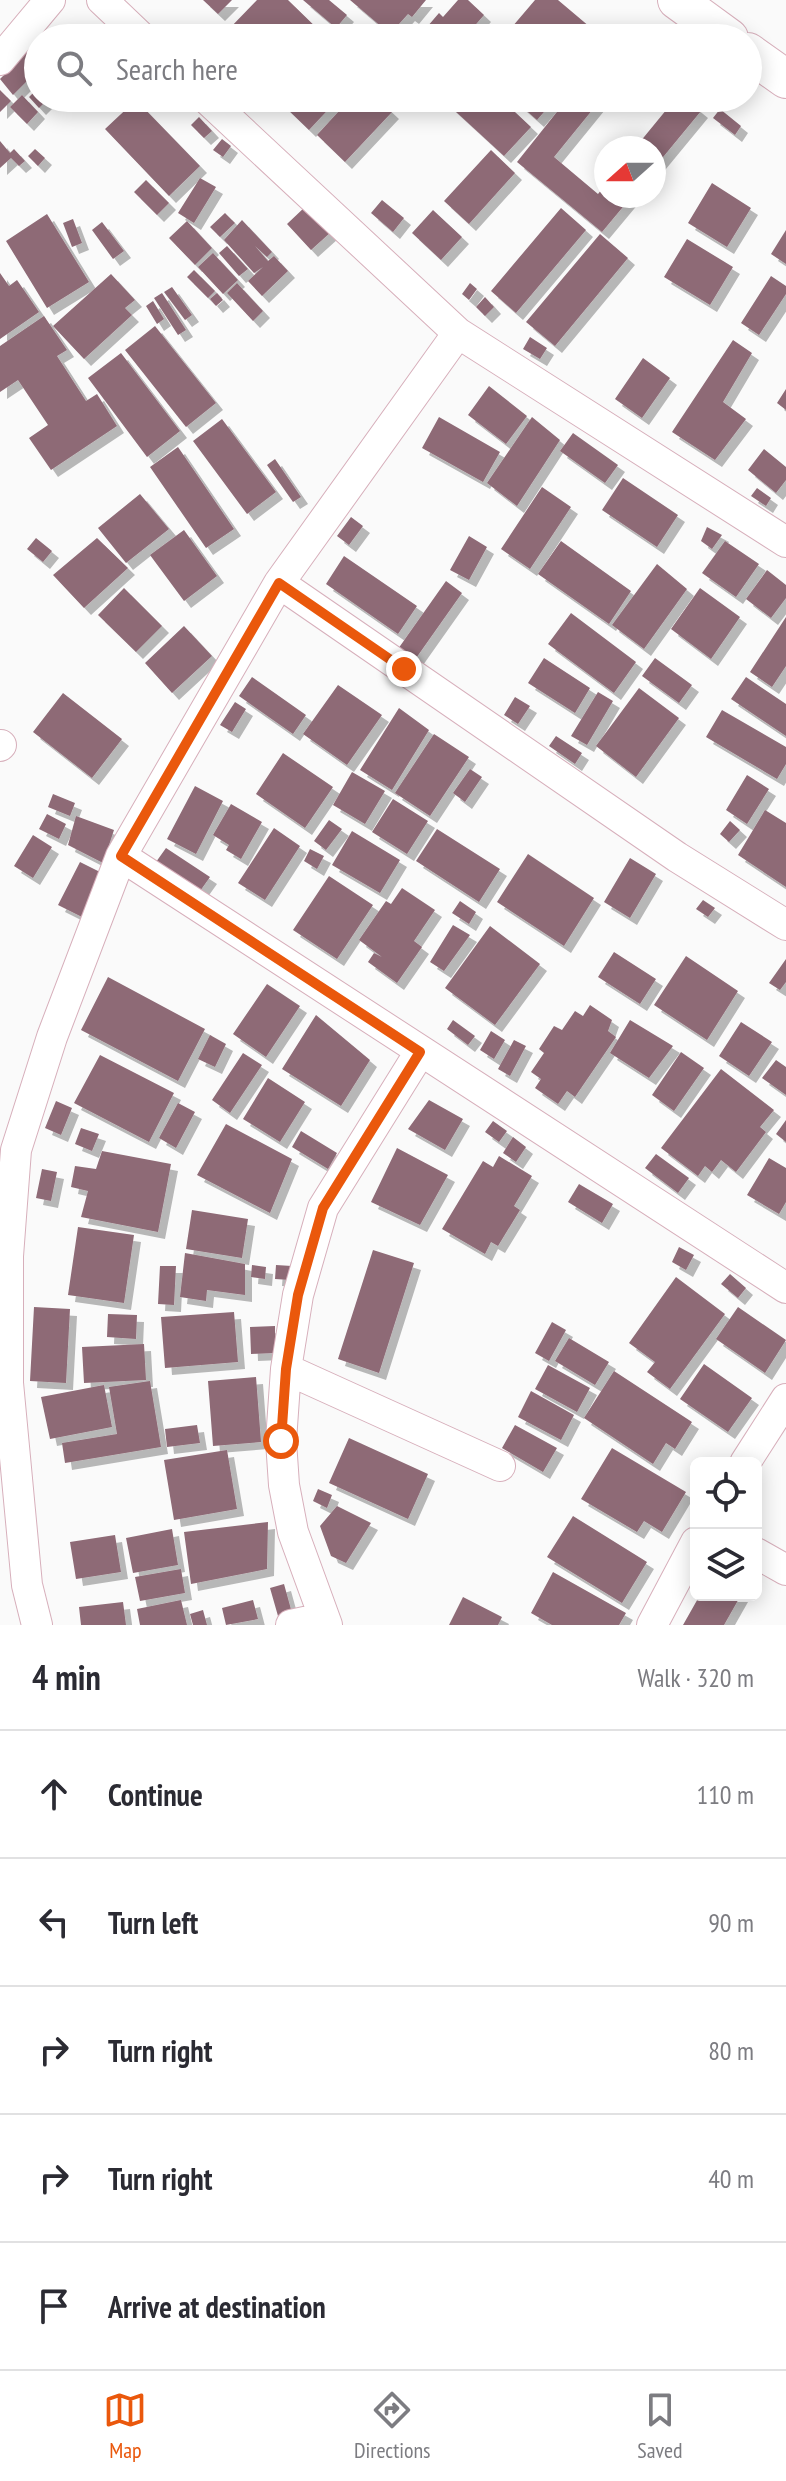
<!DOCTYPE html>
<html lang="en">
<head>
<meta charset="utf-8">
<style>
	:root { --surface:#fff; --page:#f2f2f3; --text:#2b2b33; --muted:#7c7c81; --line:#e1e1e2; --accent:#ea580c }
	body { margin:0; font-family:"PT Sans Narrow",sans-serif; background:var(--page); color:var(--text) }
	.controls { position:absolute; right:24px; bottom:24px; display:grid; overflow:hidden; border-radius:12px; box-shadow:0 4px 20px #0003 }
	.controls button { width:72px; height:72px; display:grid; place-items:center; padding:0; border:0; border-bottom:2px solid var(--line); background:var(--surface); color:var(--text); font:40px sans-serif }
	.compass { position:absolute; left:594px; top:136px; width:72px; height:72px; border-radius:50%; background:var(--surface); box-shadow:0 4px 20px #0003; rotate:249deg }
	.stop { position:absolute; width:24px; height:24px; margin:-18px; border:6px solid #ea580c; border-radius:50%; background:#fff }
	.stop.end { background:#ea580c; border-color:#fff; box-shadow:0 2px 8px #0008 }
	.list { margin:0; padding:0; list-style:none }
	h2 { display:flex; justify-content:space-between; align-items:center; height:104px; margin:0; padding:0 32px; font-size:34px }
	h2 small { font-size:26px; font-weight:400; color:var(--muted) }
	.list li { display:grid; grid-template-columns:52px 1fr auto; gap:24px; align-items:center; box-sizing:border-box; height:128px; padding:0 32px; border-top:2px solid var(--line) }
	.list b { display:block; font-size:30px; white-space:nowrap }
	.list em { font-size:26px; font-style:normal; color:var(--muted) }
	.icon { flex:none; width:44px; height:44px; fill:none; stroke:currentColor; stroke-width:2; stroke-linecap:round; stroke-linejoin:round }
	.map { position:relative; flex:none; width:786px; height:1625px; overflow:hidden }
	.search { position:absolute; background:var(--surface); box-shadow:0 4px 20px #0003; left:24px; right:24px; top:24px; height:88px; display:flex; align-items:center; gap:20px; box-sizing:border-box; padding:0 28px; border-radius:44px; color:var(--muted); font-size:30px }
	.sheet { height:744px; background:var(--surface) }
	nav { display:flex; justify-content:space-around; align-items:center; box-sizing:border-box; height:112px; border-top:2px solid var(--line); background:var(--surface); font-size:22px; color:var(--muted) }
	nav a { display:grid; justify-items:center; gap:4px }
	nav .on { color:var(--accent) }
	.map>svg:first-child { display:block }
	.building { fill:#8e6a76; filter:url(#shadow) }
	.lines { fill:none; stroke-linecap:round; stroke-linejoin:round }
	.minor-casing { stroke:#d7afbb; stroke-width:32 }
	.major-casing { stroke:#d7afbb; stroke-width:40 }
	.minor { stroke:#fff; stroke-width:30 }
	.major { stroke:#fff; stroke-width:38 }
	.route { stroke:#ea580c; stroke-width:10 }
</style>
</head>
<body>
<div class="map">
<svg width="786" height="1625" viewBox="0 0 786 1625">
	<defs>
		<filter id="shadow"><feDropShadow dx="7" dy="7" stdDeviation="0" flood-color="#0004"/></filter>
	</defs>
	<rect width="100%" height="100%" fill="#fafafa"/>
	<path class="building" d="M203,0H232L218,14Z
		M257,0H288L327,38H235L228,30Z
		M303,0H329L347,15L336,28Z
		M350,0H426L412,17L408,14L390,34Z
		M458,0H468L484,15L464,38H426L421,34L439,13L443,17Z
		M535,0H558L603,38H524L512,27Z
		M367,30L376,38H359Z
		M30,49L38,57V70L13,95L0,79Z
		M38,88V98L48,99L39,108L29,97Z
		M0,90L11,101L0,112Z
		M22,95L38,112L27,124L10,107Z
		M288,98H339L309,130L282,104Z
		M351,98H377L392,112L345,162L317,135Z
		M441,98H500L531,127L504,156Z
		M512,98H556L537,120Z
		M568,98H602L554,157L598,194L606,184V196H632L602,232L517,162Z
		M676,98H685L701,111L654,168V148H635Z
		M136,100L200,166L169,196L105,129Z
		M720,109L741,126L735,135L713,118Z
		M199,117L212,131L204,138L191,125Z
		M222,139L231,146L223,157L213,150Z
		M0,141L10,153L14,149L25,161L19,166L11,158L0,168Z
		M35,149L45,158L38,166L28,156Z
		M491,150L515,173L469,224L444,201Z
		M200,178L216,187L194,223L178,213Z
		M146,180L169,203L157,215L134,192Z
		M712,183L751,208L727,247L688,223Z
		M382,200L404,218L393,232L371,213Z
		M306,206L331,232L311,250L287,224Z
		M561,208L586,230L516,313L491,291Z
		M433,210L462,237L441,260L412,233Z
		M225,213L235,223L220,237L210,227Z
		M47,214L89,282L47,308L6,241Z
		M73,219L82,243L72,247L63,223Z
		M242,220L272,252L267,257L255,246L268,261L274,256L288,271L262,296L248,281L263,267L254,273L224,240Z
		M187,221L212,248L195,265L169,238Z
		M102,222L124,251L113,259L92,230Z
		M786,230V264L771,254Z
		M600,234L628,258L555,346L526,322Z
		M687,239L733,267L710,305L664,277Z
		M227,246L248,269L239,276L219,253Z
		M213,253L238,280L223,294L198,267Z
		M194,270L215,291L208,298L187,277Z
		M0,273L9,286L17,280L39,312L0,339Z
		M111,274L135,300L125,308L132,315L84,359L53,326Z
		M771,276L786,286V294L759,335L741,323Z
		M237,283L263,311L253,321L227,293Z
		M470,283L477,289L469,300L462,294Z
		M172,287L192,315L185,320L164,292Z
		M162,293L186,330L178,335L154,298Z
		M217,293L223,300L216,306L210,299Z
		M485,297L494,307L485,316L476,307Z
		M153,301L164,319L157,324L146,306Z
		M44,316L67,350L57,356L86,401L97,394L117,426L51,470L29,438L48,425L18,380L0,392V346Z
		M155,326L216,403L186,427L125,350Z
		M530,337L547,348L540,359L523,349Z
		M733,340L752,353L723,402L746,419L715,460L672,432Z
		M121,353L180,431L147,457L88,378Z
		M643,358L670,378L642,418L615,399Z
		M489,386L527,416L506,444L468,415Z
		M786,389V410L777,403Z
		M439,417L500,452L483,482L422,448Z
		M532,417L560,440L517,506L487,483Z
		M222,419L276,492L247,514L193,441Z
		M573,433L618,465L605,483L560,451Z
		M178,447L234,529L206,548L150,467Z
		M764,449L786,467V480L776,493L748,470Z
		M275,459L301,497L293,502L267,465Z
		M623,478L678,515L657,547L602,510Z
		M542,487L571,507L530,569L501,549Z
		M757,488L771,498L766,506L751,496Z
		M140,494L169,529L126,563L98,528Z
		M351,517L363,526L349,545L337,536Z
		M707,527L722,535L712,549L701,541Z
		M184,530L217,576L184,601L150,555Z
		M469,536L487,547L469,580L450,570Z
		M36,538L52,551L43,562L27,549Z
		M97,538L128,568L84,608L53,575Z
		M561,541L631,591L609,624L538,574Z
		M725,541L759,564L736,597L702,573Z
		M344,556L417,606L398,634L326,584Z
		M657,564L687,589L644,649L612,625Z
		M767,570L786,585V598L771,618L746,599Z
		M446,581L462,593L414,661L398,649Z
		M124,588L162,626L136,652L98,615Z
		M700,588L740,617L711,659L671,629Z
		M571,613L636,662L614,693L548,644Z
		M786,617V666L772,687L750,672Z
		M184,626L212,656L172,693L145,663Z
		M544,658L590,688L575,713L528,683Z
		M655,658L692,685L679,703L642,676Z
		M252,677L306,715L293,734L239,696Z
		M746,677L786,704V736L731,699Z
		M338,685L382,715L347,765L303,734Z
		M639,688L679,718L636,777L596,746Z
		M598,692L613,701L587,745L571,736Z
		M63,693L122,739L92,778L33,732Z
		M515,697L530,706L518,724L504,715Z
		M235,702L246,709L232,732L220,725Z
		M399,708L429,730L392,790L360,770Z
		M722,710L786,747V764L777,779L706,737Z
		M434,734L469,757L430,816L395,793Z
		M556,736L582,753L575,764L549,746Z
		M283,753L333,787L305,828L256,794Z
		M470,769L482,777L465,802L453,793Z
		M352,772L385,791L365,824L333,805Z
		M747,775L769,789L747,824L726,810Z
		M195,786L223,801L196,854L167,839Z
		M53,794L75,803L70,816L48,807Z
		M393,799L428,821L407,854L372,832Z
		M231,804L262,822L241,859L226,850L229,845L213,835Z
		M765,810L786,823V887L738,855Z
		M47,814L66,824L59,839L39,829Z
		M76,816L114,830L103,863L68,845Z
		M329,820L342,829L326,850L314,841Z
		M730,821L740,830L729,842L720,834Z
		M274,828L300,846L265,900L238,883Z
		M437,829L500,869L479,902L416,861Z
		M352,831L400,860L380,893L332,865Z
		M33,835L52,847L33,878L14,866Z
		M166,848L210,877L200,891L156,862Z
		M310,849L324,856L317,869L304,861Z
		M528,854L594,898L564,946L497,902Z
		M630,858L656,874L630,918L604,902Z
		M80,862L104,874L82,917L58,905Z
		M329,876L373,905L337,959L293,930Z
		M402,888L435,910L414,941L422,947L397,983L368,962L374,953L382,957L359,940L386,901L391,904Z
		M703,900L715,908L708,917L696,909Z
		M460,901L476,912L469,924L452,913Z
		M453,925L470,935L444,971L430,962Z
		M490,926L540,964L495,1025L445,988Z
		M614,952L656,979L640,1004L598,977Z
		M686,956L738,991L707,1040L654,1005Z
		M786,959V982L780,990L769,983Z
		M108,977L205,1029L178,1081L81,1030Z
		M267,984L300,1006L266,1057L233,1034Z
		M590,1005L612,1020L608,1031L616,1037L575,1097L567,1091L558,1104L535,1088L541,1079L531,1072L544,1053L539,1049L554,1026L562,1030L575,1011L583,1016Z
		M316,1015L370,1060L341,1106L282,1069Z
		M453,1020L475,1036L468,1045L447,1029Z
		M630,1020L673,1046L649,1078L610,1053Z
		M741,1022L772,1042L749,1076L719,1056Z
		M491,1031L505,1040L494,1059L480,1050Z
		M210,1035L226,1044L215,1067L198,1059Z
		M514,1040L526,1046L510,1076L498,1069Z
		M681,1052L704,1068L674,1111L652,1095Z
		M243,1053L262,1065L230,1113L212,1100Z
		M100,1055L174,1093L149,1142L74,1103Z
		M776,1060L786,1067V1095L762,1078Z
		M721,1069L774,1110L760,1127L766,1132L736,1172L721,1160L712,1172L705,1166L698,1176L661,1148Z
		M268,1078L305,1102L280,1142L243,1119Z
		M429,1100L463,1119L445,1150L408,1129Z
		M56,1101L72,1108L61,1135L45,1128Z
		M178,1103L195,1112L176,1148L159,1138Z
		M786,1120V1142L776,1134Z
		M493,1121L507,1131L499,1142L485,1132Z
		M226,1124L292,1159L270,1213L197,1175Z
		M81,1128L99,1134L92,1151L75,1144Z
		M301,1131L337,1153L328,1169L292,1147Z
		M513,1137L526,1147L516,1162L503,1153Z
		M397,1148L448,1175L420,1225L371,1202Z
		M102,1151L171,1164L158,1232L81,1217L88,1191L71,1187L75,1166L96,1169Z
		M656,1154L689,1178L678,1193L645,1168Z
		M499,1156L532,1176L514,1206L520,1210L498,1246L491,1242L485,1254L442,1229L483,1161L493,1167Z
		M769,1158L786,1168V1202L779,1214L747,1195Z
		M42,1169L57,1172L51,1201L36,1198Z
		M579,1184L613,1204L602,1223L568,1202Z
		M192,1210L248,1219L242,1258L186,1249Z
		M78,1227L134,1235L124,1303L68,1295Z
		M679,1247L694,1255L686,1270L672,1262Z
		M373,1250L414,1263L379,1373L338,1359Z
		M185,1253L245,1264V1295L207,1290L206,1301L180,1297Z
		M252,1265L266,1267L265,1279L251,1277Z
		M276,1265L292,1266L290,1280L275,1279Z
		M160,1266H176L174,1305L158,1304Z
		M730,1274L746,1288L738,1298L721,1284Z
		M676,1277L725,1314L670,1389L647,1372L655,1362L629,1343Z
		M34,1307L70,1309L66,1383L30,1381Z
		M738,1307L786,1340L765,1373L716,1339Z
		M234,1312L238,1362L165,1368L161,1317Z
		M108,1314L137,1315L136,1339L107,1337Z
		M552,1322L566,1330L549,1361L535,1353Z
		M275,1326V1353L251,1354L250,1327Z
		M569,1338L609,1362L595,1385L555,1361Z
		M144,1344L146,1380L84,1383L82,1347Z
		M704,1364L752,1398L728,1432L680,1399Z
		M548,1365L590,1388L577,1412L535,1389Z
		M614,1371L692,1422L675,1449L666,1443L653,1464L584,1418Z
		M256,1377L261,1442L213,1446L208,1381Z
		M150,1381L161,1447L65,1463L62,1443L117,1434L109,1387Z
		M104,1385L112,1427L50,1439L41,1397Z
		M531,1391L574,1415L561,1440L518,1417Z
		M197,1425L200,1443L167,1447L165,1429Z
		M515,1425L557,1448L543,1472L502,1448Z
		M349,1438L428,1474L408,1519L329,1483Z
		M612,1448L686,1492L662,1532L644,1521L637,1532L581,1499Z
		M227,1450L237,1509L174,1520L164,1460Z
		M318,1489L332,1495L327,1508L313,1501Z
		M337,1506L371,1523L346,1563L331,1556L320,1526Z
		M573,1516L647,1562L622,1603L547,1557Z
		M268,1522L267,1569L191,1584L184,1532Z
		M172,1529L178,1565L133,1573L126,1538Z
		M115,1535L121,1572L76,1579L70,1542Z
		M181,1569L185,1593L140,1601L135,1577Z
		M553,1572L626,1613L619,1625H552L531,1613Z
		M284,1584L292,1613L278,1616L270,1588Z
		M700,1595H741L724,1625H683Z
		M463,1597L502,1617L498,1625H449Z
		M181,1600L187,1625H140L137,1609Z
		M253,1600L258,1619L226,1625L222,1608Z
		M123,1602L126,1625H81L79,1607Z
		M203,1610L207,1625H193L190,1614Z"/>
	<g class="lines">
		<defs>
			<path id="minor" d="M102,0L142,38
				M0,60L50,0
				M206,98L458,333L786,542
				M279,583L677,857L786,925
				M0,746L1,745
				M121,856L786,1288
				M286,1369L500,1466
				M745,1463L786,1399
				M756,1553L786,1570
				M37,1625L27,1585L8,1383V1256L16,1150L52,1037L121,856L279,583L458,333
				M291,1625L323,1618
				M327,1625L293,1532L284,1485L281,1441L286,1369L298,1295L323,1208L420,1052
				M652,1625L696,1542"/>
			<path id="major" d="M677,0L729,38
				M748,52L786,79"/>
		</defs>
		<use href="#minor" class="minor-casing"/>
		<use href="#major" class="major-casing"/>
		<use href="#minor" class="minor"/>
		<use href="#major" class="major"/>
	</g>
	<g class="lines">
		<path class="route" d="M281,1441L286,1369L298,1295L323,1208L420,1052L121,856L279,583L404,669"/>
	</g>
</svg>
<div class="controls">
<button><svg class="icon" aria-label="locate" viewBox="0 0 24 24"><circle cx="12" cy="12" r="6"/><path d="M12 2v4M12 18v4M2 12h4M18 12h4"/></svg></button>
<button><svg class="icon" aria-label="layers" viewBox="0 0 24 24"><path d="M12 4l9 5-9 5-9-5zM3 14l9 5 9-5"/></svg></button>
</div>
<svg class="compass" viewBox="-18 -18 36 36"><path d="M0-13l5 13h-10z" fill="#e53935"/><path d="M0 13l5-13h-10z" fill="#7c7c81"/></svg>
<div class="stop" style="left:281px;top:1441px"></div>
<div class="stop end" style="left:404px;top:669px"></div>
<div class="search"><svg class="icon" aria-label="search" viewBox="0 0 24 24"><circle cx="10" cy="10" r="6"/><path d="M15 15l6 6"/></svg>Search here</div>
</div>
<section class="sheet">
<h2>4 min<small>Walk · 320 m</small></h2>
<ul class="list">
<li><svg class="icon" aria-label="ahead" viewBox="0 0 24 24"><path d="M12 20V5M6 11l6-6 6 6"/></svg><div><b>Continue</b></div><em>110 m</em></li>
<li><svg class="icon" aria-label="left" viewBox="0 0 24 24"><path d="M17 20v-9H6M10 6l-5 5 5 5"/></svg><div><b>Turn left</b></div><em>90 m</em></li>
<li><svg class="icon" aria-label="right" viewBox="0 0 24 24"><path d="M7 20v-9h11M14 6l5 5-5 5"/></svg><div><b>Turn right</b></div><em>80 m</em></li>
<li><svg class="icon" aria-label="right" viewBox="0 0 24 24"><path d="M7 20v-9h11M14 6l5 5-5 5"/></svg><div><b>Turn right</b></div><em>40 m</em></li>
<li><svg class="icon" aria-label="arrive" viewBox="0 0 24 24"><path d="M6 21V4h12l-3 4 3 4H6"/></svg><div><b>Arrive at destination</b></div></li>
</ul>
</section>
<nav>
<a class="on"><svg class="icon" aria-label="map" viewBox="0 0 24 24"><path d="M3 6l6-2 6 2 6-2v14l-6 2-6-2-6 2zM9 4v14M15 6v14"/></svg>Map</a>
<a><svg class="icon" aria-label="directions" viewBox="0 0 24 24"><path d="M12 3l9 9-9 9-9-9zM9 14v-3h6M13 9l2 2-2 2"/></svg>Directions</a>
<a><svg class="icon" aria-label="saved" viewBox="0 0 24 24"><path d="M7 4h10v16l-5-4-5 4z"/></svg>Saved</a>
</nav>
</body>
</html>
